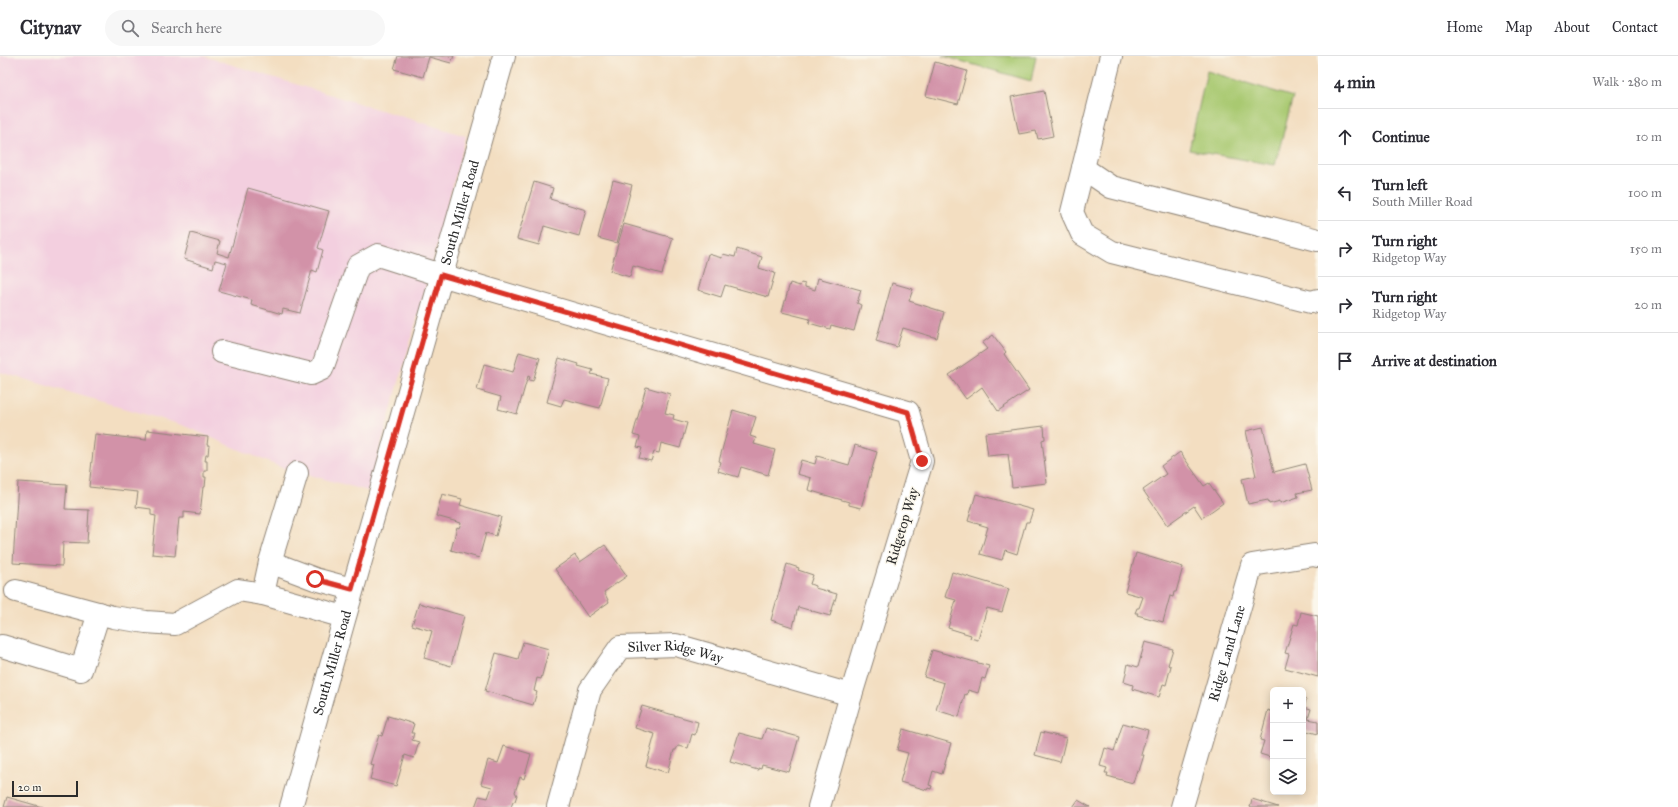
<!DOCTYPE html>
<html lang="en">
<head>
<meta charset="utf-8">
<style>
	:root { --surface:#fff; --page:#f7f7f7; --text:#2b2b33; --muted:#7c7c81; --line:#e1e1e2 }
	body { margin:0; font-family:"IM FELL Great Primer",serif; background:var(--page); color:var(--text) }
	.controls { position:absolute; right:12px; bottom:12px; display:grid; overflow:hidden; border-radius:6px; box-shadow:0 2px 10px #0003 }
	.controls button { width:36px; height:36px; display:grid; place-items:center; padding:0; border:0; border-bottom:1px solid var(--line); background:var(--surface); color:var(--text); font:20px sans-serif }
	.scale { position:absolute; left:12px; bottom:10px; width:66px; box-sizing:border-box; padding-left:4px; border:2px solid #2b2b2b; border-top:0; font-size:11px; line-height:14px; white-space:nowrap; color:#2b2b2b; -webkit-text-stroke:3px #fbf7ec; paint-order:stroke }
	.stop { position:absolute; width:12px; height:12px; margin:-9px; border:3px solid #d93025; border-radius:50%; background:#fff }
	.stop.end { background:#d93025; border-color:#fff; box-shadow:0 1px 4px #0008 }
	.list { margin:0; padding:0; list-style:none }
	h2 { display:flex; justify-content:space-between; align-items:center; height:52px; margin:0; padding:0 16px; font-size:17px }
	h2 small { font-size:13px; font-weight:400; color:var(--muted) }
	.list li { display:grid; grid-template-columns:26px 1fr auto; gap:12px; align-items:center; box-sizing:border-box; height:56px; padding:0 16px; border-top:1px solid var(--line) }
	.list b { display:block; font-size:15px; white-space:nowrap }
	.list p { margin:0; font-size:13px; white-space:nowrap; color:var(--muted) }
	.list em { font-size:13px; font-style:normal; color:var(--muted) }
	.icon { flex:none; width:22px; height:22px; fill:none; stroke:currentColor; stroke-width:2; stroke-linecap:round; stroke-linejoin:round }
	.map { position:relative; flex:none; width:1318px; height:751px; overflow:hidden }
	header { display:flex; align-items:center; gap:24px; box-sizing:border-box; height:56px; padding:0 20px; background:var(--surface); border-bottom:1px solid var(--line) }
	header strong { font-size:19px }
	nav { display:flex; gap:22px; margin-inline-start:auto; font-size:14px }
	.search { width:280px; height:36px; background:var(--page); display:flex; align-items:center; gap:10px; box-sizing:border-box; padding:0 14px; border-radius:22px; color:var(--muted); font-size:15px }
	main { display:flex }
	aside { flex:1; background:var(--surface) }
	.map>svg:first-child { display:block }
	.built { fill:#f3cfdf }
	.green { fill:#a9c971; stroke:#6a7a4e }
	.building { fill:#d292a8 }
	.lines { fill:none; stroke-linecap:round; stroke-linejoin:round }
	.minor-casing { stroke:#8f8476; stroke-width:24 }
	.minor { stroke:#fff; stroke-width:22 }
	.route { stroke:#d93025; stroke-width:5 }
	.labels { text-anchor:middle; stroke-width:3; stroke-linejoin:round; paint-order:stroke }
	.street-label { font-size:14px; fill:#2b2b2b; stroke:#fbf7ec }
</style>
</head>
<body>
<header>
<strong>Citynav</strong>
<div class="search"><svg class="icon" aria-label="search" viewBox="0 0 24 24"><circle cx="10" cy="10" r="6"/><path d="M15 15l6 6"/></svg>Search here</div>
<nav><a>Home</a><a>Map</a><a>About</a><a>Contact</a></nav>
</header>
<main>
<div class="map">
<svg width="1318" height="751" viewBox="0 0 1318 751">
	<rect width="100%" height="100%" fill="#fbf7ec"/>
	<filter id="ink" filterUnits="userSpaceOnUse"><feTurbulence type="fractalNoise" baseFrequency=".025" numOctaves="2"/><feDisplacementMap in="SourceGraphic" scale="8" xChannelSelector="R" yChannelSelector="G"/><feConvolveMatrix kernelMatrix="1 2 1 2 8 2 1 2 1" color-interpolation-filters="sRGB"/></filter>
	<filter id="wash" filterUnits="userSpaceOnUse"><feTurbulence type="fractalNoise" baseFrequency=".012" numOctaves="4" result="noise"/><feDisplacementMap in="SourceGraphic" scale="16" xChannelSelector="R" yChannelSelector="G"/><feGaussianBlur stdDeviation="0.9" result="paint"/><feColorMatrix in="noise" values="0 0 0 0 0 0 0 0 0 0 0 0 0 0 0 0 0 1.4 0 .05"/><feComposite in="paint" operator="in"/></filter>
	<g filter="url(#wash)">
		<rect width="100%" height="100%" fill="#f3dec1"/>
		<path class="built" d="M0,0H203L466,80L420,252L368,435L280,411L182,369L0,316Z"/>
		<path class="green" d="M943,0H1036L1031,25Z
			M1207,15L1293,41L1275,109L1189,94Z"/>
		<g id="blocks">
			<path class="building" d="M398,0H454L451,7L429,1L423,21L394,13Z
				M935,6L967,15L958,48L926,40Z
				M1044,35L1053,80L1038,83L1036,75L1019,78L1011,41Z
				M613,124L632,129L617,187L598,182Z
				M534,126L553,132L550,143L586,154L579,180L544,170L539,189L517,183Z
				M248,132L329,155L318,192L323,194L317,216L312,214L300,257L283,253L282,258L251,249L252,244L219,235L227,207L215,204L213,212L184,203L191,177L220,185L217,197L229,201Z
				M624,168L673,182L662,218L633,210L630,221L610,215Z
				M737,193L762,201L759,212L775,217L768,241L725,229L721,241L698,234L708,198L722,202L723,198L735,201Z
				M818,222L861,234L857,247L861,249L854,275L831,269L830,273L809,267L810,263L782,256L790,227L800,230L801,227L805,228V231L815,234Z
				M892,227L913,233L909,245L944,256L937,282L903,272L897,291L876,285Z
				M993,279L1006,296L1004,298L1029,334L998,355L982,331L966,343L949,319L987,293L982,287Z
				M519,296L540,302L533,325L529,324L530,321L528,320L517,358L498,353L501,341L477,334L484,308L513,316Z
				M559,302L579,308L578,310L593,314L591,318L608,322L600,352L564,343L561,350L547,346Z
				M646,331L670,338L665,357L674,359L673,363L687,367L680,392L661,387L659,397L654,396L651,405L639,402L642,392L637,391L640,381L633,379Z
				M733,354L756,361L750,380L756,382L754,388L775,394L768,419L741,411L738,421L718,415L721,406L719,405Z
				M1044,370L1045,383L1042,384L1047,427L1012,431L1008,398L988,400L985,377Z
				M1263,371L1274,416L1305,408L1312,434L1297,437L1298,441L1280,447V445L1269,448L1268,444L1248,448L1242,423L1256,420L1246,375Z
				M147,374L208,381L207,389H209L208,399H206L205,405H207V415H204V421H206L205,431H203L200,458L184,456V462H179L175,500L152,498L156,460L151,459V453L136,451L138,436L89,431L95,378L146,384Z
				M855,389L877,396L861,452L849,449V446L808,434L811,422L797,418L801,404L815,408L817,400L849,409Z
				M1180,396L1204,430L1209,427L1223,447L1202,462L1194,450L1167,469L1143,434L1166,418L1161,410Z
				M18,426L67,429L65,453L89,454L87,487L63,486L62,510L13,507Z
				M442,438L462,443L460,449L501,461L496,480L486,477L479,502L451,494L457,471L459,472L461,467L436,460Z
				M976,438L1033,454L1029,466H1026L1017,498L1005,494L1002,504L980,498L988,471L968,465Z
				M605,489L627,520L604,536L609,546L588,561L555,513L575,499L580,506Z
				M1136,497L1183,511L1176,536H1174L1173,541L1170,540L1163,566L1137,559L1138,557H1135L1137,552H1139L1143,541L1125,536Z
				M787,508L799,512L798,514L813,519L810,528L815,530V532L837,538L830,560L798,551L793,571L771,564Z
				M952,516L1009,533L1002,556L987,552L978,584L970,582L971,579L948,572L956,544L945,541Z
				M419,547L464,560L451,610L424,602L432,575L412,569Z
				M1301,556L1318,560V621L1285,612L1289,598L1285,597L1294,568L1298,569Z
				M523,586L549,593L541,623L537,622L534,635L537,636L533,649L485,635L496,597L518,603Z
				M1145,586L1173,593L1168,609L1171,610L1166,629L1163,628L1159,641L1132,633L1133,629L1124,626L1128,608L1138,611Z
				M932,594L989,610L985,623L982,622L978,637L968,634L967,639L965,638L959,661L936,654L944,627L924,621Z
				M1303,643L1306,644L1304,651L1311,653L1308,663L1318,665V678L1303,674Z
				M642,650L698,666L695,679L692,678L688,692L678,690L676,694H674L668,717L646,710L655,678L635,672Z
				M1268,654L1273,656V702L1260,698L1264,685L1260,684Z
				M388,660L414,668L411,677H414L412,684L419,686L414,702L405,699L396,730L370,723L374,709L370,708L379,679L382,680Z
				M1123,667L1148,674L1141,699H1144L1139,715L1137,714L1133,727L1107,720L1108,717H1105L1107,712L1100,710L1105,692L1114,695Z
				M766,672L799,681L789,716L762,709L761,713L758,712V714L730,706L739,677L762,683Z
				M903,673L951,687L942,718L933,715L929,729L932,730L931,733L928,732L927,734L900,726L908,697L897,694Z
				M1041,676L1066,682L1060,706L1035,699Z
				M504,690L531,698L524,723L520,721L515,736L517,739L515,745L513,746L511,751H475L479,740L488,742L492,731L481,728L488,704L498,707Z
				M7,741L42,751H4Z
				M1252,743L1278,751H1250Z
				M1078,744L1090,751H1073Z"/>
		</g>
	</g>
	<g filter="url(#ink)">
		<use href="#blocks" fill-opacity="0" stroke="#8f8476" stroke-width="1"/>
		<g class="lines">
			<defs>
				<g id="minor">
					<path d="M1111,0L1072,156L1082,178L1112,196L1311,246L1318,244"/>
					<path d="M1083,112L1111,131L1318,184"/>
					<path d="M222,296L311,318L322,313L358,210L378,199L441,219L908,356L922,405L851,639L819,751"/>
					<path d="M270,506L315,523L352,533"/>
					<path d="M16,535L113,561L146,566L175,568L238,534L263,538L344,561"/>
					<path d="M263,538L270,506L297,417"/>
					<path d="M2,590L81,614L99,557"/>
					<path id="s1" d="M291,751L504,0"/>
					<path id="s2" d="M558,751L590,634L620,591L676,589L851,639"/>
					<path id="s3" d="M1182,751L1252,509L1314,499L1318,500"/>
				</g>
			</defs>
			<use href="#minor" class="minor-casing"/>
			<use href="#minor" class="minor"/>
		</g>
	</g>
	<g class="lines" filter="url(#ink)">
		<path class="route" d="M315,523L352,533L441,219L908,356L922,405"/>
	</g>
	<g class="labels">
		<g class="street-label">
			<text dy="5" stroke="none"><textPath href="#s1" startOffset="618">South Miller Road</textPath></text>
			<text transform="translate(902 470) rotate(-73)" y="5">Ridgetop Way</text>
			<text dy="5" stroke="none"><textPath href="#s2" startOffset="230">Silver Ridge Way</textPath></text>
			<text dy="5" stroke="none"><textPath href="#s3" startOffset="160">Ridge Land Lane</textPath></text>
			<text dy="5" stroke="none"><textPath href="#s1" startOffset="150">South Miller Road</textPath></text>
		</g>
	</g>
</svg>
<div class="controls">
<button>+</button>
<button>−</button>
<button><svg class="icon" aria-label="layers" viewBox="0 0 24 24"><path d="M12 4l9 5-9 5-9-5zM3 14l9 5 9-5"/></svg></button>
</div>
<div class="scale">20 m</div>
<div class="stop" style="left:315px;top:523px"></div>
<div class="stop end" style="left:922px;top:405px"></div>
</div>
<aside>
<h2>4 min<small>Walk · 280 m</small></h2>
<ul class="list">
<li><svg class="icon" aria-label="ahead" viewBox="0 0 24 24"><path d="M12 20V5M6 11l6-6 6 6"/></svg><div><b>Continue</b></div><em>10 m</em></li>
<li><svg class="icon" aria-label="left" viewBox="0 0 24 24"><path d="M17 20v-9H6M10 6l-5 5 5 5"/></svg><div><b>Turn left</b><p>South Miller Road</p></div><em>100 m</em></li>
<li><svg class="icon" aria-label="right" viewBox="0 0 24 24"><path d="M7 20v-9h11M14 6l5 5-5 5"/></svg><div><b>Turn right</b><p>Ridgetop Way</p></div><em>150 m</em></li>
<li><svg class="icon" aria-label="right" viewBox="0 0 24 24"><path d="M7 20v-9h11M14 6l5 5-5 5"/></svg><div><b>Turn right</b><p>Ridgetop Way</p></div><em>20 m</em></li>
<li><svg class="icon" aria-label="arrive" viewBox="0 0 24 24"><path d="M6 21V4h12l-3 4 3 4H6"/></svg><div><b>Arrive at destination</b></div></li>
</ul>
</aside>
</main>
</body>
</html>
